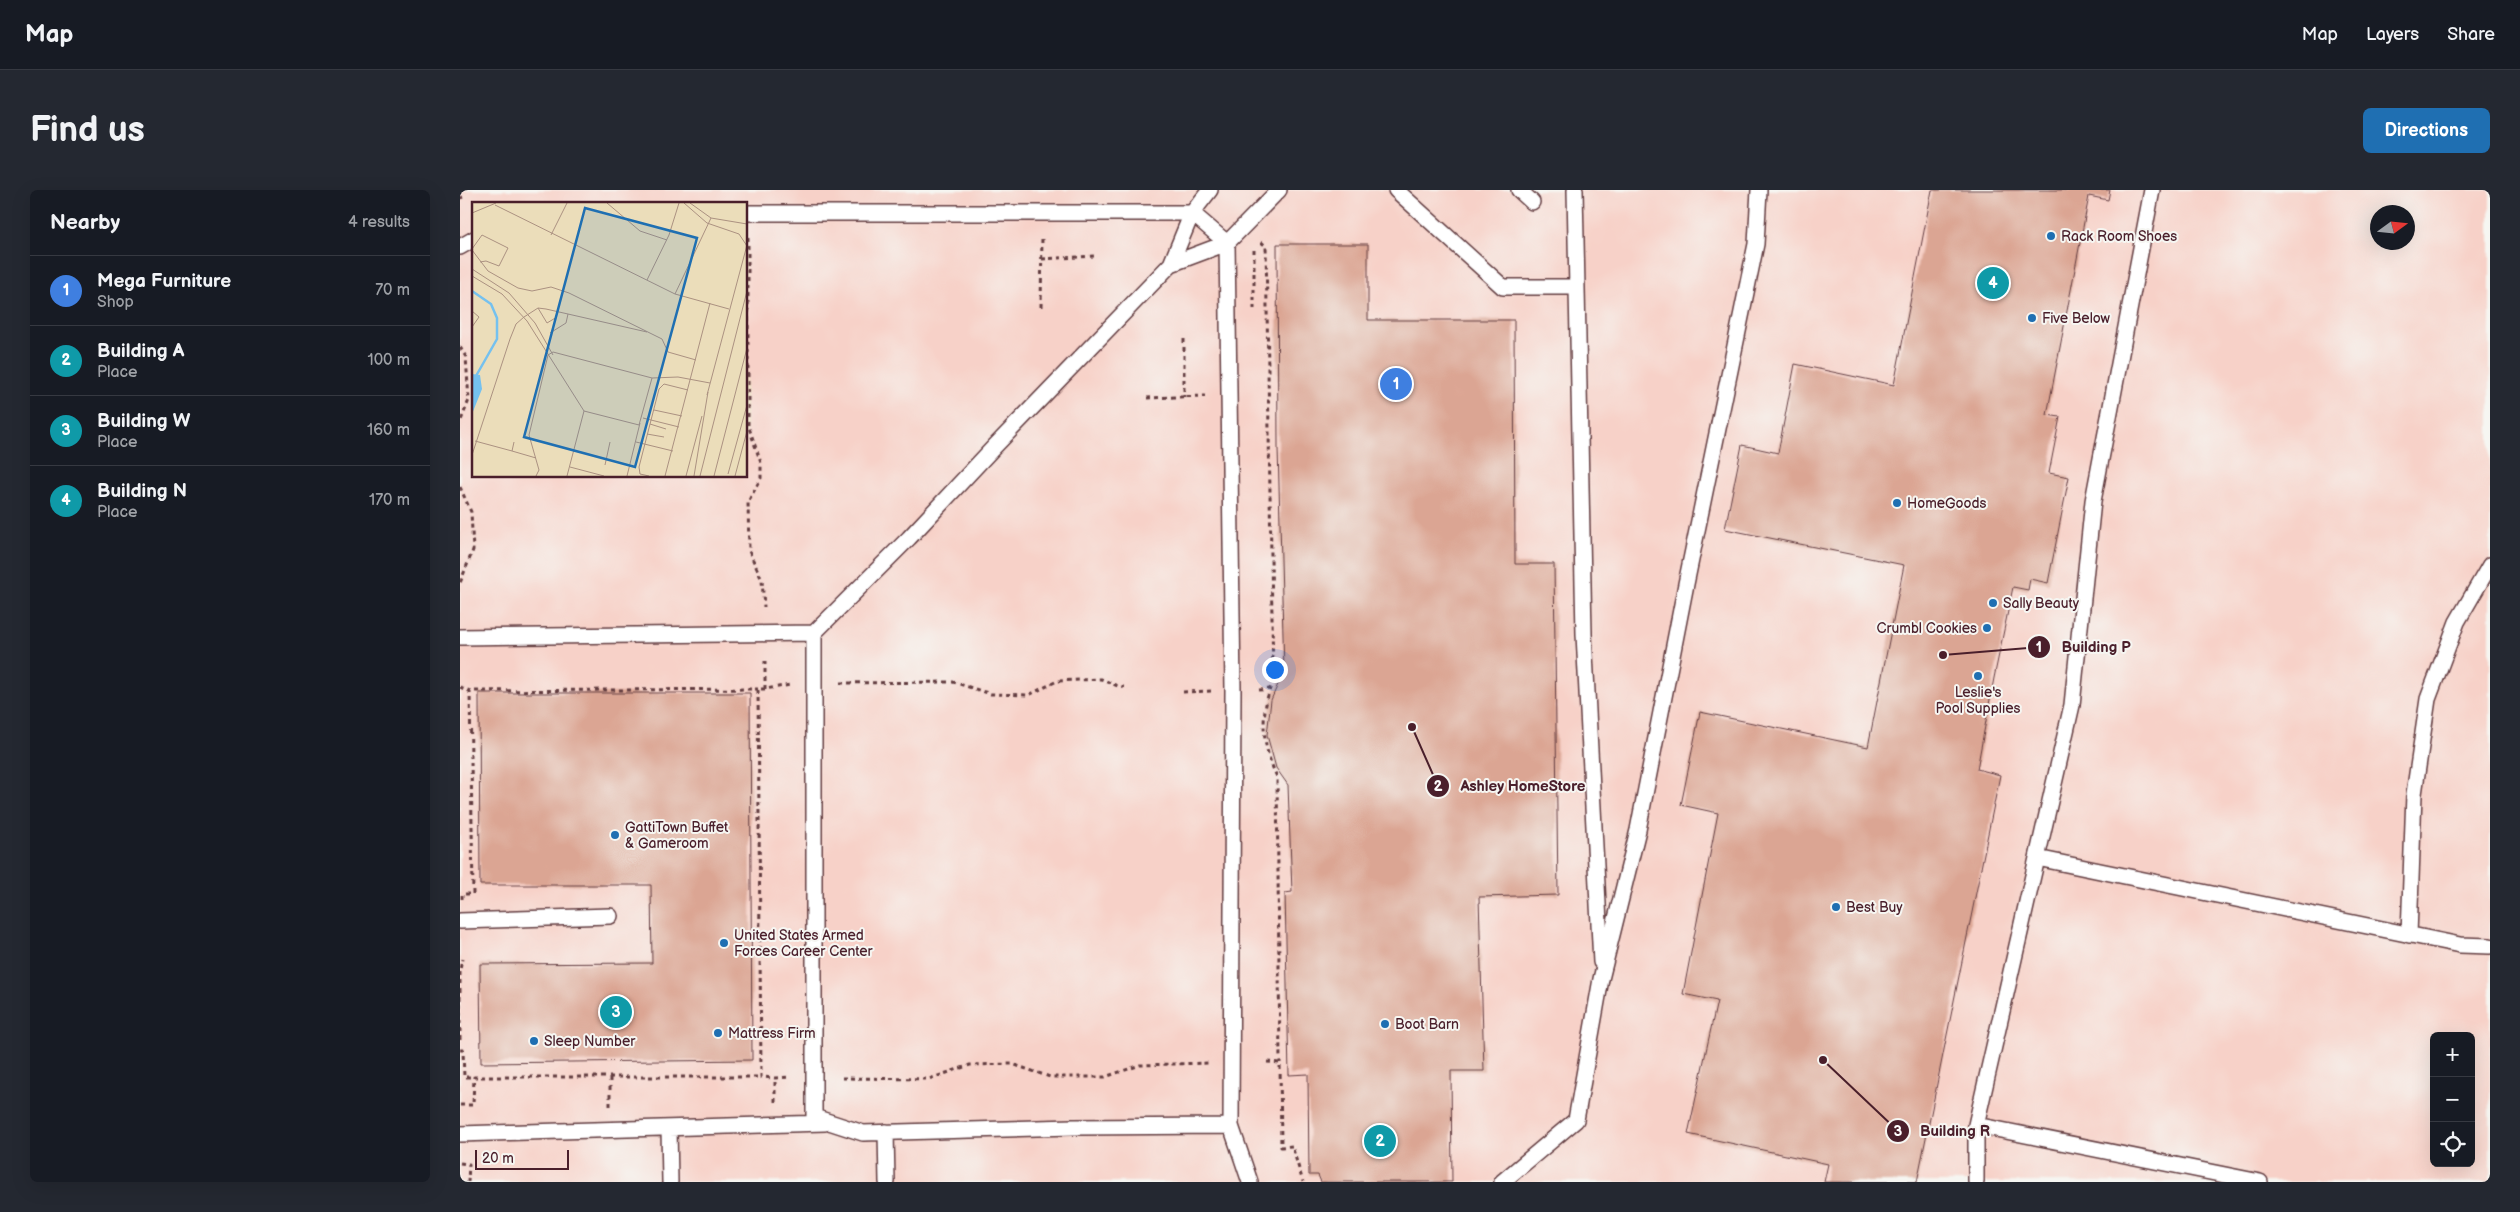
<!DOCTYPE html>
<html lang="en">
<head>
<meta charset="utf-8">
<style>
	:root { --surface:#171b24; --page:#242831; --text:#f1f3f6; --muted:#9ea1a6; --line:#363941; --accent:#1f6fb2 }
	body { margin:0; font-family:"Balsamiq Sans",sans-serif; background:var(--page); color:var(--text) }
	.controls { position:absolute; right:15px; bottom:15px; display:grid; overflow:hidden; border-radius:8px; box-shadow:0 5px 20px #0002 }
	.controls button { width:45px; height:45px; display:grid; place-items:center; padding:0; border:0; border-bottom:1px solid var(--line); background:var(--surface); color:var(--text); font:25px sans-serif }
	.compass { position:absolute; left:1910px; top:15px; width:45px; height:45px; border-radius:50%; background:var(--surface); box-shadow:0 5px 20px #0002; rotate:75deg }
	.scale { position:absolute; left:15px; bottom:12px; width:94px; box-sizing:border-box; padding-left:5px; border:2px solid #4a1f2b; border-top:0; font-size:14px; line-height:18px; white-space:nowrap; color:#4a1f2b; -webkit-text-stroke:4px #f6f6f2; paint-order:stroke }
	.you { position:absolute; left:814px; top:479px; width:18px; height:18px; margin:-12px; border:4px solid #fff; border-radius:50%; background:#1a73e8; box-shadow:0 0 0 8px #1a73e833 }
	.badge { display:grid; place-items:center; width:32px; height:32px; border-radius:50%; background:var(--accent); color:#fff; font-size:16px; font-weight:700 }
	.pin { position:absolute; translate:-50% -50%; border:2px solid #fff; box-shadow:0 1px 5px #0006 }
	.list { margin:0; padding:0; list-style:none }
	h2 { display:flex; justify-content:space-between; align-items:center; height:65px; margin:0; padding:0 20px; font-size:21px }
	h2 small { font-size:16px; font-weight:400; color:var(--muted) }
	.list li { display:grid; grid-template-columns:32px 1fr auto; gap:15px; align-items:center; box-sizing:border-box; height:70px; padding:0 20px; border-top:1px solid var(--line) }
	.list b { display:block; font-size:19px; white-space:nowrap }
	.list p { margin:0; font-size:16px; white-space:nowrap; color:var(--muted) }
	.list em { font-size:16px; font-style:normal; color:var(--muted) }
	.icon { flex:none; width:28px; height:28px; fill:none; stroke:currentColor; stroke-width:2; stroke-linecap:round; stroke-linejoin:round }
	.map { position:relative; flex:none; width:2030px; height:992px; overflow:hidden; border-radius:8px }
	header { display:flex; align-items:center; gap:30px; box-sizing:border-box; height:70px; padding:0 25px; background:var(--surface); border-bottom:1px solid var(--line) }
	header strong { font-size:24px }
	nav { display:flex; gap:28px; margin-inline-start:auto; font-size:18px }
	.intro { display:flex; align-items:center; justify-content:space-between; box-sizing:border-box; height:120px; padding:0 30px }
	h1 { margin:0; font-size:35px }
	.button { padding:12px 22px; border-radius:8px; background:var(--accent); color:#fff; font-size:18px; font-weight:700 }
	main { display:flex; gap:30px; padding:0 30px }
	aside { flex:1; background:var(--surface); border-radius:8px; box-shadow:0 5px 20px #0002 }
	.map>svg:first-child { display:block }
	.built { fill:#f7d1c8; fill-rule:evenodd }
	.building { fill:#dba593 }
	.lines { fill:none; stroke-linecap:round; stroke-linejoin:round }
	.service-casing { stroke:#623c40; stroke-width:18 }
	.path { stroke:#623c40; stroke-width:3; stroke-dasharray:4 4; stroke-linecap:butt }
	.service { stroke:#fff; stroke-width:15 }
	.poi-dot { fill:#1f6fb2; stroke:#f6f6f2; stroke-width:2 }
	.labels { text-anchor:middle; stroke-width:4; stroke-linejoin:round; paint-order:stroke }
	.poi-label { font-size:14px; fill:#4a1f2b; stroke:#f6f6f2; text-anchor:start }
	.inset-river { fill:none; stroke:#75c1ef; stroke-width:2.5 }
	.inset-road { fill:none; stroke:#ab9181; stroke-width:1 }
	.view { fill:#1f6fb2; fill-opacity:0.15; stroke:#1f6fb2; stroke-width:2.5 }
	.inset-edge { fill:none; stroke:#4a1f2b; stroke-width:2.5 }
	.leader { fill:none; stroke:#4a1f2b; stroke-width:2 }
	.callout-dot { fill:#4a1f2b; stroke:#f6f6f2; stroke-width:2 }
	.mark-label { font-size:15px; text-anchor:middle; font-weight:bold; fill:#fff }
	.callout-label { font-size:15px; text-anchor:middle; font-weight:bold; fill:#4a1f2b; stroke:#f6f6f2; stroke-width:4; stroke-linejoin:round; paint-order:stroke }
</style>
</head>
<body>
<header>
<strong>Map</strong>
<nav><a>Map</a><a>Layers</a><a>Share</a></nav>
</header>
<div class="intro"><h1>Find us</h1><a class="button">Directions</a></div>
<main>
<aside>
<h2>Nearby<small>4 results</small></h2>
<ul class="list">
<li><span class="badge" style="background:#3f7fe0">1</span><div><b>Mega Furniture</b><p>Shop</p></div><em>70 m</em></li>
<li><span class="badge" style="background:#0f9aa8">2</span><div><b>Building A</b><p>Place</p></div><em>100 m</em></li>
<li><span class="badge" style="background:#0f9aa8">3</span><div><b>Building W</b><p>Place</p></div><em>160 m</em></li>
<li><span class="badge" style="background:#0f9aa8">4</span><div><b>Building N</b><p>Place</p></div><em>170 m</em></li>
</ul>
</aside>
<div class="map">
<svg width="2030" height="992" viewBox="0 0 2030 992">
	<rect width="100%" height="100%" fill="#f6f6f2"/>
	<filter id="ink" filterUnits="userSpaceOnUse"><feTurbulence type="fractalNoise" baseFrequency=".02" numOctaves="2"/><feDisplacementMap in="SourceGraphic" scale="10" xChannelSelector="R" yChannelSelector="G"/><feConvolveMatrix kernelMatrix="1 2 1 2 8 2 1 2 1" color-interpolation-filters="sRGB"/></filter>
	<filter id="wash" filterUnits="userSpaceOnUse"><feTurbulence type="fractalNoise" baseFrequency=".0096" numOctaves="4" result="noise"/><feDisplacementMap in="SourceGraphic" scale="20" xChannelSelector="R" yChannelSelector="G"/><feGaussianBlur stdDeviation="1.12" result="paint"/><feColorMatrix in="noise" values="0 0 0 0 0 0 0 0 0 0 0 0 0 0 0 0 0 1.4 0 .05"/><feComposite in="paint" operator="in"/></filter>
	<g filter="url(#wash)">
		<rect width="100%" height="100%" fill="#ebddba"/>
		<path class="built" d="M0,0H2030V992H0ZM14,14H286V286H14ZM1918,22H1948V52H1918ZM1974,846H2011V973H1974Z"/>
		<g id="blocks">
			<path class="building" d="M1472,0H1650L1648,10L1629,6L1587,225L1600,227L1589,283L1609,287L1588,393L1570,389L1568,400L1553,397L1534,488L1517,579L1540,585L1457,992H1364L1368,974L1228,944L1257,811L1223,804L1258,623L1221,615L1240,522L1408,557L1444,375L1265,339L1282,255L1318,263L1335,174L1434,195Z
				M817,54H908V130H1054L1055,374H1094L1098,705L1019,707L1024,881H991L992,992H861L858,985H849L848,884L829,885L825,703L832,702L828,595L816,578L807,545L811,510L824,481L818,258Z
				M19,503H290L292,870L21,873L20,774L192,773L191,695H20Z"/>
		</g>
	</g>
	<g filter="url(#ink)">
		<use href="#blocks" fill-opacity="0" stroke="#623c40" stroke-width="1"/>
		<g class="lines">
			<defs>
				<path id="service" d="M750,0L732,23L711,74L535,256L449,348L354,443V927L403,943L613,937L771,936L790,992
					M936,0L1043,97H1117
					M1059,0L1072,12
					M1115,0L1124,444L1141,772
					M286,23H732L767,53L773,500L771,936
					M0,57L14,49
					M711,74L767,53L819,0
					M0,447L354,443
					M1577,668L2000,755L2030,756
					M0,731L150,726
					M1949,745L1954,604L1968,509L1997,432L2030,375
					M1516,935L1800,992
					M209,938L210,992
					M426,942L427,992
					M0,944L365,933
					M1042,992L1116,930L1141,789L1178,640L1226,394L1296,54L1299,0
					M1516,992V935L1612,515L1633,311L1692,0"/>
			</defs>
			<use href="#service" class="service-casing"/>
			<path class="path" d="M0,8L3,7
				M288,47V235L301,273V288L288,312L289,361L302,390L304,417
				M801,52L806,56L813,490C800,524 801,554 817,587L820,873
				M582,69L635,66
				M581,117L582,46
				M794,119V60
				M724,149V207
				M0,157L6,167L9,210L0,233
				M687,208L745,206
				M0,297L11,322L13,360L0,393
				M305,471V499L331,495
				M380,493L493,492L531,504L569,505L597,491L641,489L660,497H664
				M0,497L10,501
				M305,499H298L301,887L315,888
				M799,500L810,499
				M723,502L751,501
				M2,709V704H13L10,501L298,499
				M0,850V780L2,769
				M0,860H3L4,887H14
				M807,872L820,873L821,957L832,956L843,992
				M382,888L469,889L510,875L552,874L590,887H645L680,875L749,873
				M315,912V888L330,887
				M0,915H13L14,887H301
				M150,916V887
				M0,973L9,974L8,992"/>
			<use href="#service" class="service"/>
		</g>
	</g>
	<g class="poi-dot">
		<circle cx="1591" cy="46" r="5"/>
		<circle cx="1572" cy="128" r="5"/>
		<circle cx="1437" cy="313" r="5"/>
		<circle cx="1533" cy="413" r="5"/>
		<circle cx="1527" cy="438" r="5"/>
		<circle cx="1518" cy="486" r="5"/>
		<circle cx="155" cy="645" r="5"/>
		<circle cx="1376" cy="717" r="5"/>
		<circle cx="264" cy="753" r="5"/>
		<circle cx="925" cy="834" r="5"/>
		<circle cx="258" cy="843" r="5"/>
		<circle cx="74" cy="851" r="5"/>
	</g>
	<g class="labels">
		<g class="poi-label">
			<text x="1601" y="51">Rack Room Shoes</text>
			<text x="1582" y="133">Five Below</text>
			<text x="1447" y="318">HomeGoods</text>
			<text x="1543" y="418">Sally Beauty</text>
			<text x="1517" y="443" text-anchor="end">Crumbl Cookies</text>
			<text x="1518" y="507" text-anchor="middle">Leslie's<tspan x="1518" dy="16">Pool Supplies</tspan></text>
			<text x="165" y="642">GattiTown Buffet<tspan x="165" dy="16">&amp; Gameroom</tspan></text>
			<text x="1386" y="722">Best Buy</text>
			<text x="274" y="750">United States Armed<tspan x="274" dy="16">Forces Career Center</tspan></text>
			<text x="935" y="839">Boot Barn</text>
			<text x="268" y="848">Mattress Firm</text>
			<text x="84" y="856">Sleep Number</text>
		</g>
	</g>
	<g transform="translate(12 12)">
		<rect width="275" height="275" fill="#ebddba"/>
		<path d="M0,172L8,173L10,187L0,212Z" fill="#75c1ef"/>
		<path class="inset-river" d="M0,89L19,102L25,116V137L4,174"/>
		<path class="inset-road" d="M135,1L168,29L195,38M212,1L235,21L267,32L275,44M218,1L239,16L275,22M23,3L203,92L257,107M0,11L24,1M79,33L95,1M0,47L10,33L36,46L27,64L14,59L8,60M0,48L16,69L46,86L60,89L79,85L97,91L190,137L196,150L224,158M0,67L37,91L63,121L81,153M0,74L30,92L55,119L112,209L167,223L180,176L206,175L238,181M175,78L197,33L207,1M203,92L239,16M66,106L75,121L85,115M0,109L7,115L0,125M78,131L94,121L96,112M235,193L275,43M182,208L210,214M171,216L207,225M178,222L194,227M175,232L192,235M3,239L40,249L42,240M164,240L201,249M40,249L64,256M0,253L38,137L44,122L52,115L66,106L74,107L175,130M133,263L138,240M98,265L132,274M256,272L275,203M64,274L67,268L57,233L76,153L81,150L180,176M95,274L112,209M155,274L168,221M177,274L168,272L167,265L187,187L192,182L216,188M193,274L238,101M214,274L230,214M222,274L236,190M228,274L275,89M242,274L275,146M263,274L275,229"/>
		<path class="view" d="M113,6L225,36L163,265L52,235Z"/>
		<rect width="275" height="275" class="inset-edge"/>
	</g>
	<path class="leader" d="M1483 465L1579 457M952 537L978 596M1363 870L1438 941"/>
	<g class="callout-dot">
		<circle cx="1483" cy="465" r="5"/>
		<circle cx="952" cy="537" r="5"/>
		<circle cx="1363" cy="870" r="5"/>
		<circle cx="1579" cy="457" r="12"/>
		<circle cx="978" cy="596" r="12"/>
		<circle cx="1438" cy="941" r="12"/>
	</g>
	<g class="mark-label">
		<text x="1579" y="462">1</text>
		<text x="978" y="601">2</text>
		<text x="1438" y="946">3</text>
	</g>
	<g class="callout-label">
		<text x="1636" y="462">Building P</text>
		<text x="1063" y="601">Ashley HomeStore</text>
		<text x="1495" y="946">Building R</text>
	</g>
</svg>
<div class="controls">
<button>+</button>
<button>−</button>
<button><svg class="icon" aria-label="locate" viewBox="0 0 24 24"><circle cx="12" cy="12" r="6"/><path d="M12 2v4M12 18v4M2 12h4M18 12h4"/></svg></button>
</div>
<svg class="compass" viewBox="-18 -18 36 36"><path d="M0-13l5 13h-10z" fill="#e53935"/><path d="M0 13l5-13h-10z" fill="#9ea1a6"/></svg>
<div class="scale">20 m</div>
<div class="you"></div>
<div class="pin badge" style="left:936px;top:194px;background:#3f7fe0">1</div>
<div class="pin badge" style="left:920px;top:951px;background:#0f9aa8">2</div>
<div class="pin badge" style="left:156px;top:822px;background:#0f9aa8">3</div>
<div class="pin badge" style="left:1533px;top:93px;background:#0f9aa8">4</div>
</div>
</main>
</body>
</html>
